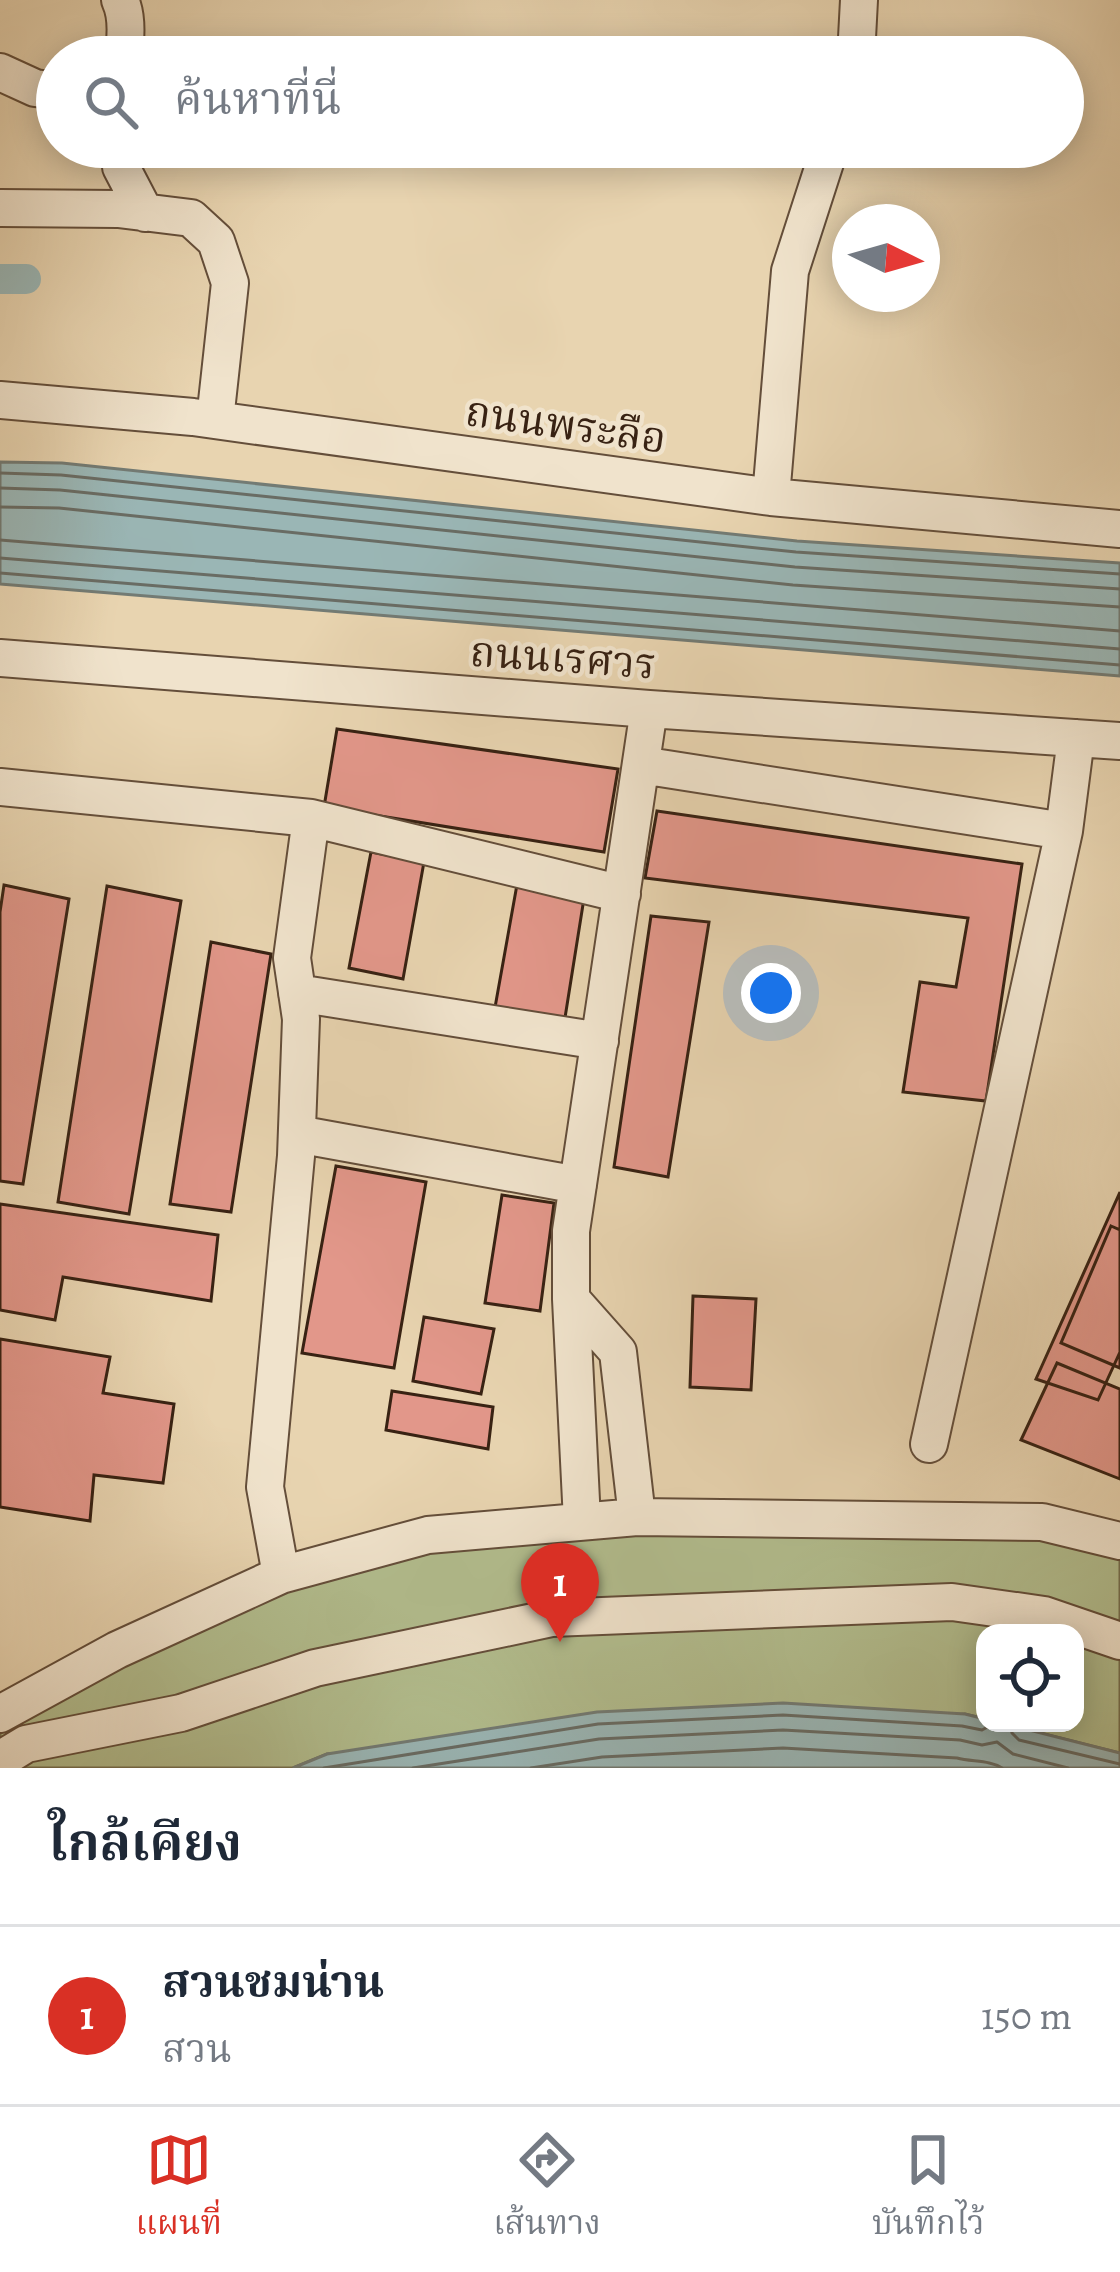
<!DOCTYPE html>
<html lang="th">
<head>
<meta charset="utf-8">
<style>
	:root { --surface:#fff; --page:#f6f6f7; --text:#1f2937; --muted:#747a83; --line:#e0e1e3; --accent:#d93025 }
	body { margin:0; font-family:Alegreya,"Noto Serif Thai",serif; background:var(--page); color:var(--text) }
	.controls { position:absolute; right:36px; bottom:36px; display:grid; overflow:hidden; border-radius:24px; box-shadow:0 6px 30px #0003 }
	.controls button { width:108px; height:108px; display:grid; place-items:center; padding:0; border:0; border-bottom:3px solid var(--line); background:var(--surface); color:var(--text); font:60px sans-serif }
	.compass { position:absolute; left:832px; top:204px; width:108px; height:108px; border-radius:50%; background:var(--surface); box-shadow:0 6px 30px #0003; rotate:95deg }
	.you { position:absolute; left:771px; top:993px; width:42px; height:42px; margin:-30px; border:9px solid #fff; border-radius:50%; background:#1a73e8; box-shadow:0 0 0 18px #1a73e833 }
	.badge { display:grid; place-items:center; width:78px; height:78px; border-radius:50%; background:var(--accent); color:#fff; font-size:39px; font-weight:700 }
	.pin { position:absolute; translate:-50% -99px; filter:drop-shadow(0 3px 6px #0008) }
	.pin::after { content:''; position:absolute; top:63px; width:42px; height:36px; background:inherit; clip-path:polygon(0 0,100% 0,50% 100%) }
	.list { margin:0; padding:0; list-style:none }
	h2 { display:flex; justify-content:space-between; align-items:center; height:156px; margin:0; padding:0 48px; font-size:51px }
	h2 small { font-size:39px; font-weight:400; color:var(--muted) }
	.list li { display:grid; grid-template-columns:78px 1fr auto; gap:36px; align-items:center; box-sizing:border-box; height:180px; padding:0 48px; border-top:3px solid var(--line) }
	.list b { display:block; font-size:45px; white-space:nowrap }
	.list p { margin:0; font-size:39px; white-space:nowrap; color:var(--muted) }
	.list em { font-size:39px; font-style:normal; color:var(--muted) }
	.icon { flex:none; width:66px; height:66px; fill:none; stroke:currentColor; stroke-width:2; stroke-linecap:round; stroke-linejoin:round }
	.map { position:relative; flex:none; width:1120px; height:1768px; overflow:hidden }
	.search { position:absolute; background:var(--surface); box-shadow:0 6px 30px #0003; left:36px; right:36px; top:36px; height:132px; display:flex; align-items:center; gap:30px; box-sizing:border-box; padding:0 42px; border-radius:66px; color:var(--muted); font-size:45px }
	.sheet { height:336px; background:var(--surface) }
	nav { display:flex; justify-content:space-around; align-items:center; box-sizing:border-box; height:168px; border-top:3px solid var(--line); background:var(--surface); font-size:33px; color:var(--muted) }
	nav a { display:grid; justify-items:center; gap:6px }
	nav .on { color:var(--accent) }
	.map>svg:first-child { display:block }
	.green { fill:#b2bd8e; stroke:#757050; stroke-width:3 }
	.water { fill:#9ab6b5; stroke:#737b74; stroke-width:3 }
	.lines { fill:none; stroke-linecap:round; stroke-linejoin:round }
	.shore { stroke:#696c64; stroke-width:3 }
	.canal { stroke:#9ab6b5; stroke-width:30 }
	.building { fill:#e2978a; stroke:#382213; stroke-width:3 }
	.minor-casing { stroke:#644e3a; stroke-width:40 }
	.minor { stroke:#f0e3cc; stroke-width:36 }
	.labels { text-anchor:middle; stroke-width:9; stroke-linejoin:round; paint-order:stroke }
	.street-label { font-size:42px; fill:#382213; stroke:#f0e3cc }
</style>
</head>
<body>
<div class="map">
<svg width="1120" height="1768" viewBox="0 0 1120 1768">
	<rect width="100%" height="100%" fill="#e8d4b0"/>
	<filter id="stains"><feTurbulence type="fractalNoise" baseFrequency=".00167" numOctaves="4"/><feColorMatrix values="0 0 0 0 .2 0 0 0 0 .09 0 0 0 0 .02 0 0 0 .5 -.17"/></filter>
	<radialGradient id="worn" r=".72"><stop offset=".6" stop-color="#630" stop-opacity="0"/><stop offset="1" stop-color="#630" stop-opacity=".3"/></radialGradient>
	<path class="green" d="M637,1517L1120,1541V1753L1001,1723H1075V1633H985V1719L965,1714L327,1754L293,1768H0V1714L281,1575Z"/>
	<path class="water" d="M0,462L62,463L797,541L1120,563V676L0,584Z
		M783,1703L965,1714L985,1719V1723H1001L1120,1753V1768H293L327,1754L597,1712Z"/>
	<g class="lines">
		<path class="shore" d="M0,473L61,475L796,552L1120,574
			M0,488L60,490L795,567L1120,589
			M0,507L59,508L793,585L1120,607
			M0,540L1120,631
			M0,558L1120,649
			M0,573L1120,665
			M1010,1723L1012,1733L1019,1740L1120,1764
			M324,1768L598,1724L783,1715L962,1726L982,1730L995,1723
			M413,1768L599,1739L783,1730L960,1740L982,1745L997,1742L1013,1754L1068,1768
			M531,1768L602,1757L783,1748L957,1758C972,1762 990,1760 1002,1768"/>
		<path class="canal" d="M0,279H26"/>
	</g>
	<path class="building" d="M337,729L618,769L604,852L324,807Z
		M657,811L1022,864L986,1101L903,1092L920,982L956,987L968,918L645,878Z
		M371,852L424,862L403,979L349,968Z
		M518,879L585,892L564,1024L494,1013Z
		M4,885L69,899L23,1184L0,1181V912Z
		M107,886L181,901L129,1214L58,1202Z
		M651,916L709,922L668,1177L614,1167Z
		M211,942L271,954L231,1212L170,1204Z
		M336,1166L426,1182L394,1368L302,1353Z
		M1120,1192V1352L1098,1400L1036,1379Z
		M502,1195L554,1203L540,1311L485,1303Z
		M0,1204L218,1235L211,1301L63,1277L55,1320L0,1310Z
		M1111,1226L1120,1230V1368L1061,1343Z
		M693,1296L756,1299L751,1390L690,1387Z
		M424,1317L494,1329L481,1394L413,1381Z
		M0,1339L110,1357L103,1393L174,1404L163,1483L94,1475L90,1521L0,1507Z
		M1057,1363L1120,1389V1479L1021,1440Z
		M392,1391L493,1407L488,1449L386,1430Z"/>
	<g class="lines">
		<defs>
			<path id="minor" d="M120,0C128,17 126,39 123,57
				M856,57L859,0
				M0,72L35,88L57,91
				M120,147L121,167L145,213
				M0,208L118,209L191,218L216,241L230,283L215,420
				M0,400L193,417L771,497L1120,529
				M771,497L790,271L830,147
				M0,658L649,709L1120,741
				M641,765L1064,831
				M0,787L311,818L622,894
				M297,993L600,1041
				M297,1134L578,1185
				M571,1299L618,1352L637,1517
				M929,1444L1064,831L1076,738
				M582,1521L571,1299V1231L649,709
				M281,1575L265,1487L296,1156L301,1019L292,958L311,818
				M0,1714L117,1650L281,1575L428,1535L637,1517L1042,1522L1120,1541
				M0,1760L26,1744L181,1713L315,1668L552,1618L952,1602L1044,1615L1120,1641"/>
		</defs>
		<use href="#minor" class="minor-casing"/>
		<use href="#minor" class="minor"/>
	</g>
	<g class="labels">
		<g class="street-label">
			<text transform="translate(566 424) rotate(8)" y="15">ถนนพระลือ</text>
			<text transform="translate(563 657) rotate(4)" y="15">ถนนเรศวร</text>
		</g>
	</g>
	<rect width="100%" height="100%" filter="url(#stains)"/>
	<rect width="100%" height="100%" fill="url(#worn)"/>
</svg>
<div class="controls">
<button><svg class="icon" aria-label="locate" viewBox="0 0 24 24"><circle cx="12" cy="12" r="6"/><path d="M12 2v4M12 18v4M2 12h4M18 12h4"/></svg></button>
</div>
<svg class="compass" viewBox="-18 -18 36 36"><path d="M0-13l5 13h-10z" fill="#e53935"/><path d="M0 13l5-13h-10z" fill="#747a83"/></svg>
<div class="you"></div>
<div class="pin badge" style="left:560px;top:1642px">1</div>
<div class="search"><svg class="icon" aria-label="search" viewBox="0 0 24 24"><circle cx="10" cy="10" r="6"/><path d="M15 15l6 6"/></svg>ค้นหาที่นี่</div>
</div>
<section class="sheet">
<h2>ใกล้เคียง<small></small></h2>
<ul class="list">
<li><span class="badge">1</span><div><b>สวนชมน่าน</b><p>สวน</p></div><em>150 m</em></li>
</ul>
</section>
<nav>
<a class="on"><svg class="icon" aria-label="map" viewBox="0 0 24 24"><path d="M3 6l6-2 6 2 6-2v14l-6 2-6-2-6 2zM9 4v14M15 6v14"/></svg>แผนที่</a>
<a><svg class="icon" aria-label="directions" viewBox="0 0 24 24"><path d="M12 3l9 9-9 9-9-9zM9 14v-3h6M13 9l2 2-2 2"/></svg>เส้นทาง</a>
<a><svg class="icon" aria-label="saved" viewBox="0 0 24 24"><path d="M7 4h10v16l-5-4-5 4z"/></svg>บันทึกไว้</a>
</nav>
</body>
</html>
